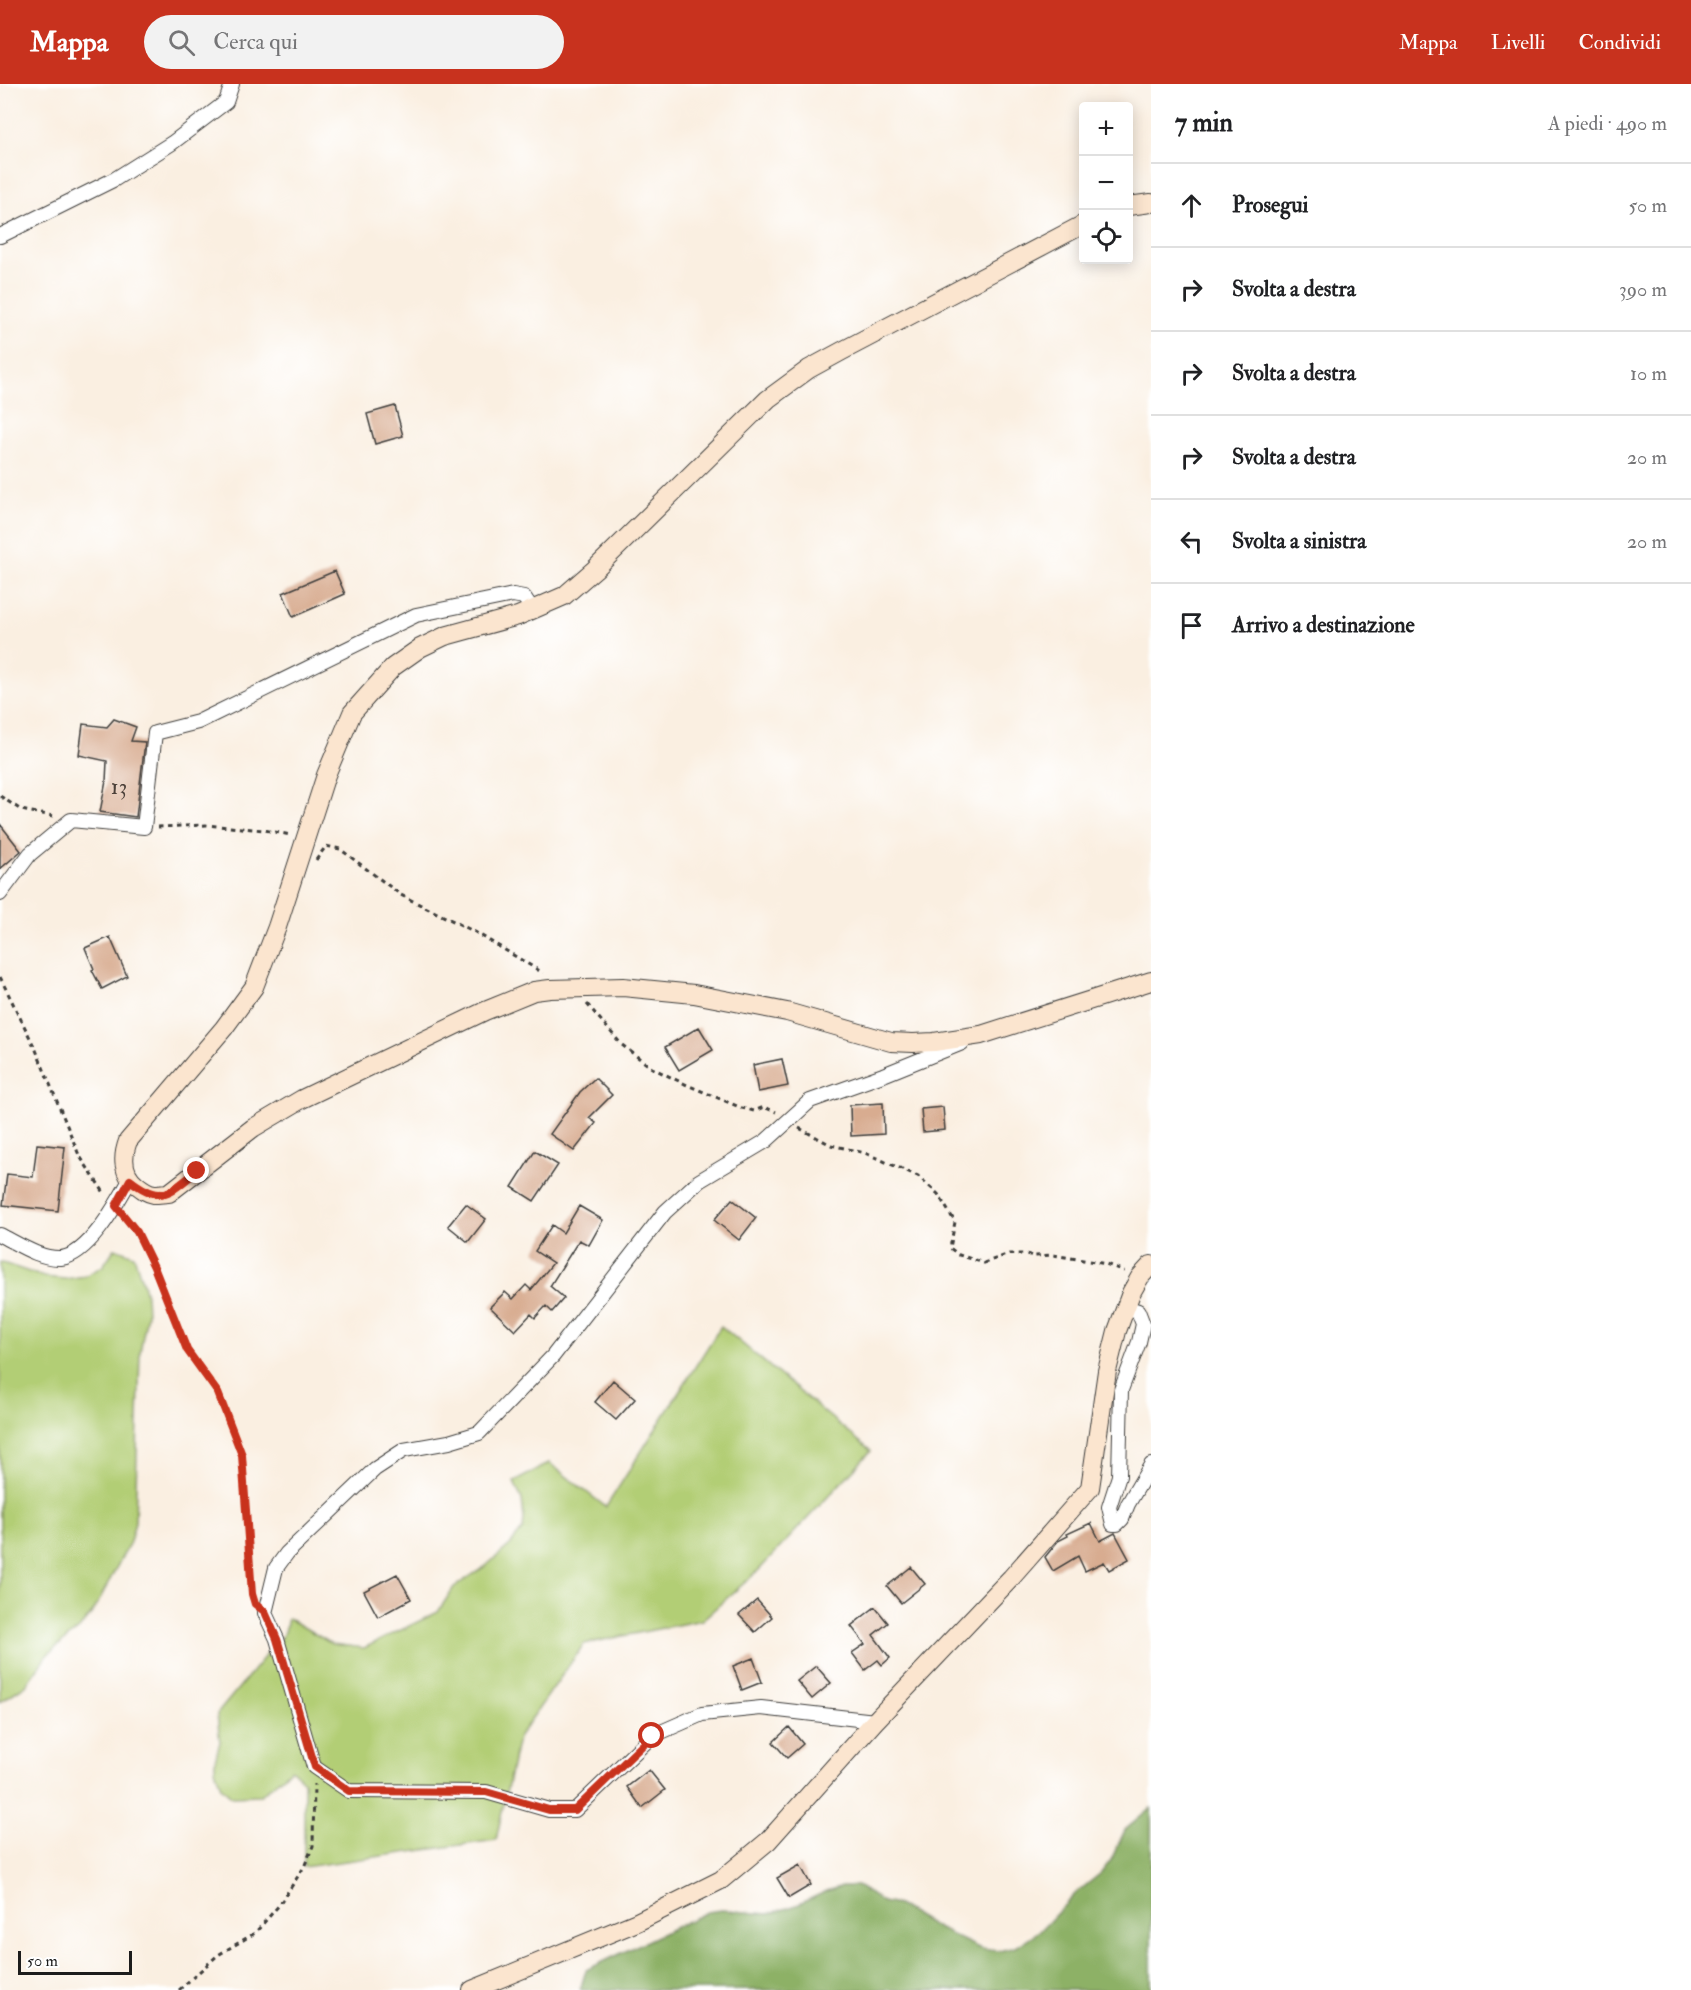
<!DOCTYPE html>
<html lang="it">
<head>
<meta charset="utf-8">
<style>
	:root { --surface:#fff; --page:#f2f2f2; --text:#202124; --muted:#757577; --line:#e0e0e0; --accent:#c8321e }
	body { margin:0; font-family:"IM FELL Double Pica",serif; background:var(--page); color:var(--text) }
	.controls { position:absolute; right:18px; top:18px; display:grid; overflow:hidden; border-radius:6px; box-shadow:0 3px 15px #0003 }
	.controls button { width:54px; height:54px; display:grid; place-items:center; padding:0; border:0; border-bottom:2px solid var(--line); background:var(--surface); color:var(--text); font:30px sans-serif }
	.scale { position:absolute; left:18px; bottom:15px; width:114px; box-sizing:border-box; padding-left:6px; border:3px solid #1c1c1c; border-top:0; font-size:16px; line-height:21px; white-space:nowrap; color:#1c1c1c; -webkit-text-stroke:4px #fff; paint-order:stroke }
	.stop { position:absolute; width:18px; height:18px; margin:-14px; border:4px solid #c8321e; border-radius:50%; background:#fff }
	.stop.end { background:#c8321e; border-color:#fff; box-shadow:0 2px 6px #0008 }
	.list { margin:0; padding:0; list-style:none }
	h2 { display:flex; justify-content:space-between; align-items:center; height:78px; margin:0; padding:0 24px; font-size:26px }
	h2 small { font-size:20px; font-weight:400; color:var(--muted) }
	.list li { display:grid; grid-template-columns:39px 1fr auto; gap:18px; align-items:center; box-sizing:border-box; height:84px; padding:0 24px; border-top:2px solid var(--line) }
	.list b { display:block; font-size:22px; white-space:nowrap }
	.list em { font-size:20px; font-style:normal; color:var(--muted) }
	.icon { flex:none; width:33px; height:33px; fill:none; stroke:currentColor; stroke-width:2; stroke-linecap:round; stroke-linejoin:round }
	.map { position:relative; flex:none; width:1151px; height:1906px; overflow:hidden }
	header { display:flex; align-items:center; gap:36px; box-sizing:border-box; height:84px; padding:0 30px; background:var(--accent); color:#fff }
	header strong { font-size:28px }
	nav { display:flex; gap:33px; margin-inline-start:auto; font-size:21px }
	.search { width:420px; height:54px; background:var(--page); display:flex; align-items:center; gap:15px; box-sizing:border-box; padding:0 21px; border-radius:33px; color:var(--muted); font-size:22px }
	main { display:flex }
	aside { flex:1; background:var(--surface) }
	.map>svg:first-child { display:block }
	.green { fill:#b2ce74; stroke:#677548; stroke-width:1.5 }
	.forest { fill:#8db166; stroke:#546641; stroke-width:1.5 }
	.building { fill:#d8ac90 }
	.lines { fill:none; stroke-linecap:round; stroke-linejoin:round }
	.street-casing { stroke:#3d3c3a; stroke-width:16 }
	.secondary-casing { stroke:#3d3c3a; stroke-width:20 }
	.path { stroke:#3d3c3a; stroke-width:3; stroke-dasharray:4.5 4.5; stroke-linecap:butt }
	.street { stroke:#fff; stroke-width:14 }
	.secondary { stroke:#fbe5cf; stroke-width:18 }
	.route { stroke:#c8321e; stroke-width:8 }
	.labels { text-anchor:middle; stroke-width:5; stroke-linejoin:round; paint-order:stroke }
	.number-label { font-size:22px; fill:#4b4039 }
</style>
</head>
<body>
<header>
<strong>Mappa</strong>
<div class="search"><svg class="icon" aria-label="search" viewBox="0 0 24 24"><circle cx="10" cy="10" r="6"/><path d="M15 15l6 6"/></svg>Cerca qui</div>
<nav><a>Mappa</a><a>Livelli</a><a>Condividi</a></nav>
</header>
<main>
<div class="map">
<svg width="1151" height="1906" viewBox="0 0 1151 1906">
	<rect width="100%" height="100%" fill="#fff"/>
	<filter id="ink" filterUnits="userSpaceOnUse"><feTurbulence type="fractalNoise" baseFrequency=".0167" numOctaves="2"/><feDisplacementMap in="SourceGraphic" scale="12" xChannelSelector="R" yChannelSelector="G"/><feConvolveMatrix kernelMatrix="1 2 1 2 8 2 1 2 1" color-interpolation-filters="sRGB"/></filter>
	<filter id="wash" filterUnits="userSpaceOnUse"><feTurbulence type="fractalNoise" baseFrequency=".008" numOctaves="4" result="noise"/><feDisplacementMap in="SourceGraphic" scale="24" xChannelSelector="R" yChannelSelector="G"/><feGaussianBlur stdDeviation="1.35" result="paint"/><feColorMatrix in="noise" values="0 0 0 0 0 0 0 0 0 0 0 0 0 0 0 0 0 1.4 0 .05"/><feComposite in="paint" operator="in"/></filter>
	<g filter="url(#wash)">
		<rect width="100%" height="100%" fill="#faefe1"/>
		<path class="green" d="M115,1164L134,1171L146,1210L147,1230L140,1268L135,1438L130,1458L93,1528L79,1545L48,1570L26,1601L0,1618V1178L44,1193L65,1195L85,1192L103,1182Z
			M721,1242L871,1367L759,1486L702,1536L584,1560L518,1654L496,1756L304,1783V1697L291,1685L261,1711L231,1712L221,1703L215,1685V1676L220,1658L217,1630L285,1548L288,1534L332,1560L364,1564L438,1528L454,1503L487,1481L510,1461L523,1445L524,1435L522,1416L514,1398L549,1379L606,1423Z"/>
		<path class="forest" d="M1151,1724V1906H580L586,1886L707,1828L722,1826L768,1830L797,1821L827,1807L842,1802H857L883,1818L898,1821L937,1844L981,1865L999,1867L1015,1863L1042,1845L1075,1810L1101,1789L1111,1776L1125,1746Z"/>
		<g id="blocks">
			<path class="building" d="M395,322L403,352L375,360L367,330Z
				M335,487L345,510L293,533L283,509Z
				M114,635L136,643L131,657L145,658L136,733L100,728L106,697L107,677L79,671L83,640L107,643Z
				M0,740L21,767L0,785Z
				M110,853L127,892L102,905L92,886L94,885L85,864Z
				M699,943L713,966L679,986L665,963Z
				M782,975L788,1002L758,1008L753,981Z
				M595,994L612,1011L589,1034L596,1039L574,1067L550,1050L580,1008Z
				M883,1019L884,1050L851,1052L850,1021Z
				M943,1023L945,1046L923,1048L921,1025Z
				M37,1060L65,1063L58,1127L3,1121L7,1090L33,1093Z
				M535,1067L558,1081L534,1117L512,1103Z
				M732,1115L756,1134L739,1156L714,1136Z
				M466,1120L486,1135L468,1158L448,1142Z
				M579,1122L603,1136L589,1161L579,1156L550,1202L564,1214L552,1228L546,1222L535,1234L531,1230L515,1247L490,1223L505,1208L513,1215L526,1201L531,1206L553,1179L535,1167L552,1141L563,1149Z
				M613,1296L635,1315L616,1336L595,1318Z
				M1091,1439L1100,1457L1115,1449L1129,1475L1109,1486L1104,1478L1085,1487L1078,1472L1053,1487L1045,1473L1058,1457L1068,1452L1067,1450Z
				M911,1483L925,1500L901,1519L887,1502Z
				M397,1490L411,1515L378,1533L364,1507Z
				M757,1516L772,1533L755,1548L739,1531Z
				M875,1523L888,1539L873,1551L890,1574L882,1581L878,1576L865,1586L852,1569L865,1560L851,1542Z
				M753,1574L762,1598L742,1606L733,1582Z
				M816,1582L831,1599L812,1615L797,1597Z
				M789,1643L803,1660L787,1674L773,1658Z
				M649,1686L665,1706L642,1724L627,1703Z
				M800,1781L811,1801L789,1814L777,1794Z"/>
		</g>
	</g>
	<g filter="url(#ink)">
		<use href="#blocks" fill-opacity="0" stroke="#3d3c3a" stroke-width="1.5"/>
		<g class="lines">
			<defs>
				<path id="street" d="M0,152L115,95L172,59L226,18L232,0
					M0,810L30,770L71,736L144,743L155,649L198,638L416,531L513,511L524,513L532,525
					M0,1151C18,1160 40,1175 61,1174C89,1171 117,1119 130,1096
					M1125,1223L1138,1227L1143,1240L1139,1258L1121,1306L1119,1392L1109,1423L1113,1440H1117L1122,1435L1128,1420L1151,1381
					M875,1637L761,1624L702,1630L652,1652L575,1726H549L486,1708L349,1707L314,1683L277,1555L265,1529L276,1484L287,1469L375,1385L404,1366L449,1358L479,1349L553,1272L665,1128L699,1097L766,1057L810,1017L883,991L962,959"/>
				<path id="secondary" d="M1128,122L1151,119
					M1084,140L842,267L809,285L768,315L595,485L564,512L518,532L445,552L420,564L393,583L352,629L326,691L277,843L254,903L224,944L128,1057C122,1073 122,1090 137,1101C142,1105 147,1109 154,1110C159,1110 165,1109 169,1109L253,1044L302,1015L485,927L534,907L550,905L623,903L694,910L787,928L891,958L913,959L934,958L981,951L1151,897
					M472,1906L637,1838L721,1796L768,1757L875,1637L1011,1494L1090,1404L1107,1287L1117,1247L1131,1209L1140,1193L1151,1181"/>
			</defs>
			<use href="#street" class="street-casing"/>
			<use href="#secondary" class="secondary-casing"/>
			<path class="path" d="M0,712L21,726L53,732
				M158,743L206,741L264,746L291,751
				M316,776L326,762L340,765L401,811L475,848L543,889
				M0,893L36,966L79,1071L105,1110
				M587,920L622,961L652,984L685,1000L742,1024L754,1027L764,1023L776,1028
				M799,1044L831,1061L865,1069L918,1092L938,1110L955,1138L950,1164L959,1171L984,1179L1009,1170H1026L1033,1172L1053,1171L1106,1180L1124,1187
				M125,1133L137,1147L154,1183L187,1266L218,1309L242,1371L245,1430L254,1517
				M179,1906L218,1871L255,1849L280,1820L304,1783L313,1762L314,1700"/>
			<use href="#street" class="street"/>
			<use href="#secondary" class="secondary"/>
		</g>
	</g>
	<g class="lines" filter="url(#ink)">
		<path class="route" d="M197,1087C169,1109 162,1121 130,1096L116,1122L137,1148L154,1183L187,1266L218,1309L242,1371L252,1510L255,1520L265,1528L277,1555L315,1683L349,1707L486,1708L549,1726H575L652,1652"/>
	</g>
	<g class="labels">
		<g class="number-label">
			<text x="119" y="710">13</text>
		</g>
	</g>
</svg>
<div class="controls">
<button>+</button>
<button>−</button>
<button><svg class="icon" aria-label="locate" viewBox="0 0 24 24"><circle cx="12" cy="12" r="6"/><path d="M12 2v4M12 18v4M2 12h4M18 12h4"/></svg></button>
</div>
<div class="scale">50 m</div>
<div class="stop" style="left:652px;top:1652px"></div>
<div class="stop end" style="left:197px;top:1087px"></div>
</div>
<aside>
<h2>7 min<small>A piedi · 490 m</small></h2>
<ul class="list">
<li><svg class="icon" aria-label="ahead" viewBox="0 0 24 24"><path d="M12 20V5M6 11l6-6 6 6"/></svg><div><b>Prosegui</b></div><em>50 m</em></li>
<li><svg class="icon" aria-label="right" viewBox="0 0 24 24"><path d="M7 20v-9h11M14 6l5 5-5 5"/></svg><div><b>Svolta a destra</b></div><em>390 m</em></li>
<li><svg class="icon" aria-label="right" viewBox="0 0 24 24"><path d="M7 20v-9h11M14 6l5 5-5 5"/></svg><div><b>Svolta a destra</b></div><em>10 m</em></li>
<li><svg class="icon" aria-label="right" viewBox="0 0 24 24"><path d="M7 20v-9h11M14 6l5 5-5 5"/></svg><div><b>Svolta a destra</b></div><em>20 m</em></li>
<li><svg class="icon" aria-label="left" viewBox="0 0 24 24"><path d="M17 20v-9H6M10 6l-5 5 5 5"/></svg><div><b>Svolta a sinistra</b></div><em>20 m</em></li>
<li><svg class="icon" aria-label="arrive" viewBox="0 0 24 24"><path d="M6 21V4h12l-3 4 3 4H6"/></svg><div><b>Arrivo a destinazione</b></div></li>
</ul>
</aside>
</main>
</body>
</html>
